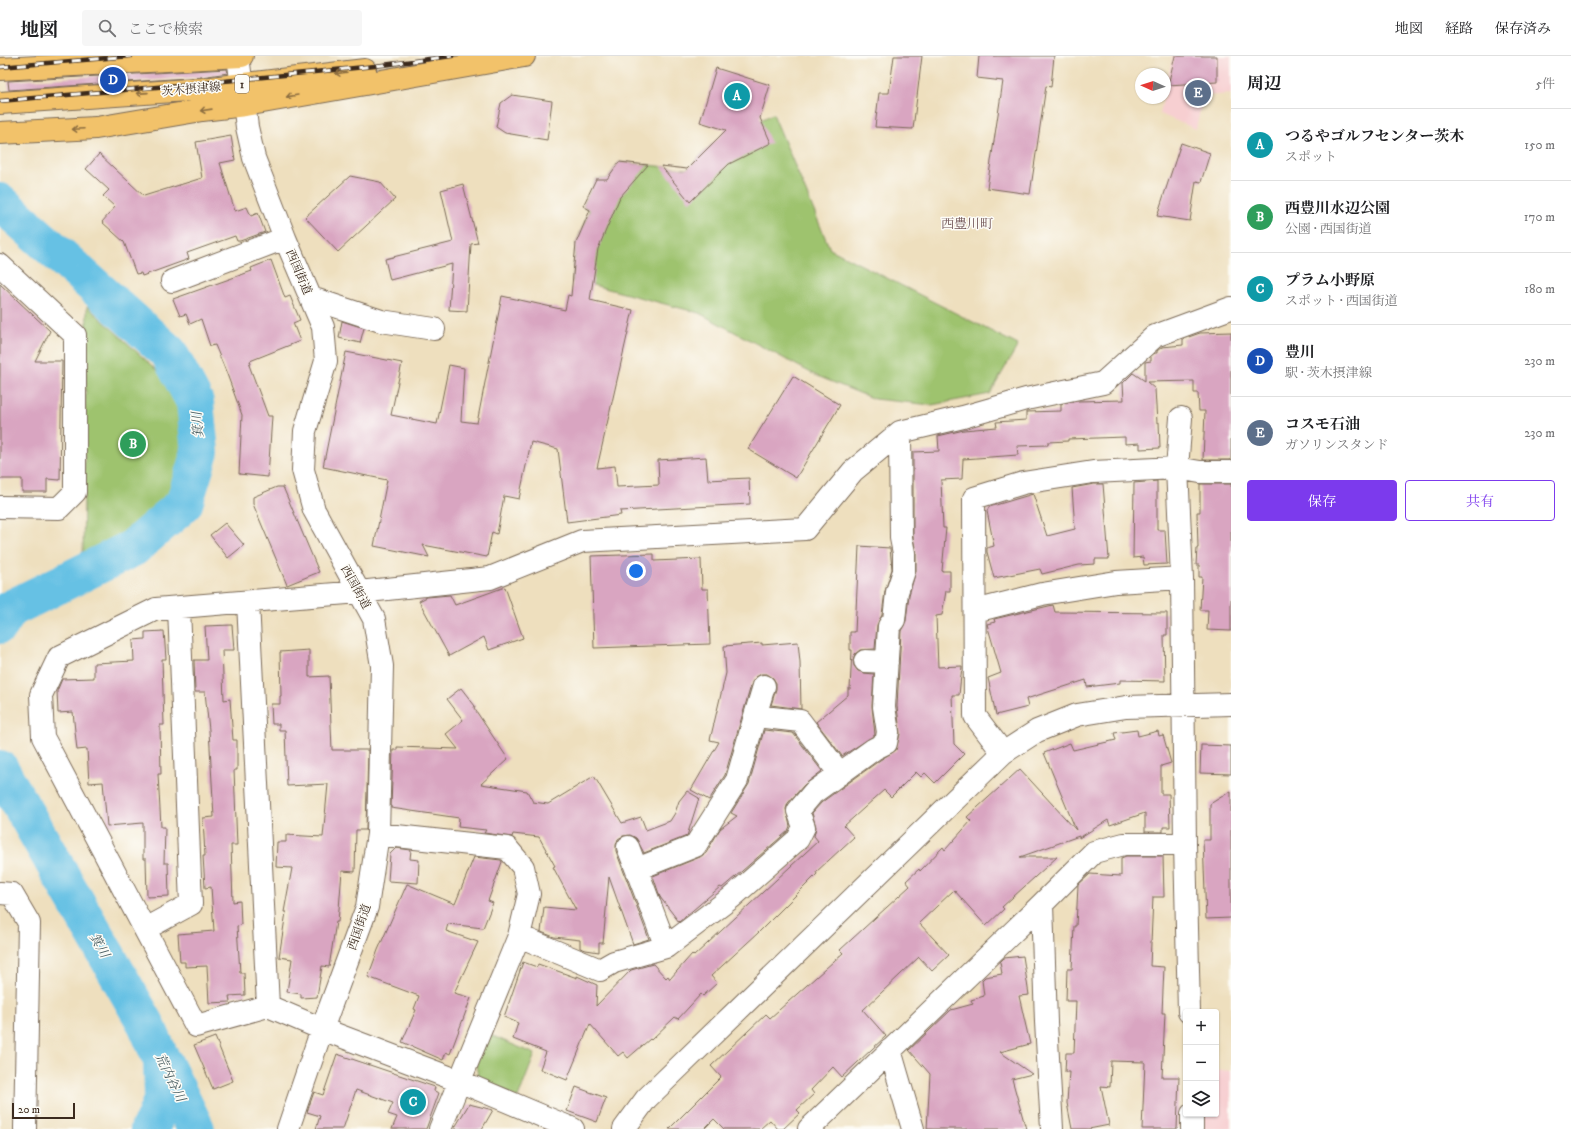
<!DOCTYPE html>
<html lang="ja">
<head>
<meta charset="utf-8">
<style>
	:root { --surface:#fff; --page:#f6f6f6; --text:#202124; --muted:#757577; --line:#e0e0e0; --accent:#7c3aed }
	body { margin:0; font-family:"IM FELL DW Pica","Noto Serif JP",serif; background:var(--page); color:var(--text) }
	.controls { position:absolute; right:12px; bottom:12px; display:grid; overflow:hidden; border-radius:4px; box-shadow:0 1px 3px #0004 }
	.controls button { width:36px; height:36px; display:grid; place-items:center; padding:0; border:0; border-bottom:1px solid var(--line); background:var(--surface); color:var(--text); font:20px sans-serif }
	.compass { position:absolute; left:1135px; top:12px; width:36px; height:36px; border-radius:50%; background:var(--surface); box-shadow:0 1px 3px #0004; rotate:273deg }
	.scale { position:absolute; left:12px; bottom:10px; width:63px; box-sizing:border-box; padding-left:4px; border:2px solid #3b2a1e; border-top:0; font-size:11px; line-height:14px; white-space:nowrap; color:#3b2a1e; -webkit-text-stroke:3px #fdfcf7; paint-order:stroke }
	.you { position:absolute; left:636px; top:515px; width:14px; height:14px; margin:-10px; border:3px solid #fff; border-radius:50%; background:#1a73e8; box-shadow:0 0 0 6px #1a73e833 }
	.badge { display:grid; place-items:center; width:26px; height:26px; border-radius:50%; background:var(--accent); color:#fff; font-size:13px; font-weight:700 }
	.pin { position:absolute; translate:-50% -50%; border:2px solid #fff; box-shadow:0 1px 4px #0006 }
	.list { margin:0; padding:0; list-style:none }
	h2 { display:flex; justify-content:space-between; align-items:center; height:52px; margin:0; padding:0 16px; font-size:17px }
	h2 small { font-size:13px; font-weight:400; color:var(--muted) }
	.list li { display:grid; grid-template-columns:26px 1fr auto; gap:12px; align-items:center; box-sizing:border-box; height:72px; padding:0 16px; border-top:1px solid var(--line) }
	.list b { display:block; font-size:15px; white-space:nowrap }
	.list p { margin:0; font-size:13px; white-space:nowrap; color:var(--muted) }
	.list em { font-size:13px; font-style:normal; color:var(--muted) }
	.actions { display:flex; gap:8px; padding:12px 16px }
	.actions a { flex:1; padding:9px 0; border:1px solid var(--accent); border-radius:4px; text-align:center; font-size:14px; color:var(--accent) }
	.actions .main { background:var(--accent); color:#fff }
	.icon { flex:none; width:22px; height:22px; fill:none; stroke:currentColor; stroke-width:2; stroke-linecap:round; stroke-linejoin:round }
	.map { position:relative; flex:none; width:1231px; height:1073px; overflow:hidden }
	header { display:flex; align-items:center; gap:24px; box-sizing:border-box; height:56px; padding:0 20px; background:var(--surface); border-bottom:1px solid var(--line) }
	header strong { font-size:19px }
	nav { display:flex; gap:22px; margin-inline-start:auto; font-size:14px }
	.search { width:280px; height:36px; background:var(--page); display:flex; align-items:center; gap:10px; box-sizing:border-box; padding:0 14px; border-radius:4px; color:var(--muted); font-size:15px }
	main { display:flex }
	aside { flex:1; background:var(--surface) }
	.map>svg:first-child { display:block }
	.built { fill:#f7cfd1 }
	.green { fill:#9ec36e; stroke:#6c7646 }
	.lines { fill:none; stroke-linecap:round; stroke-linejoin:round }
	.river { stroke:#66c1e4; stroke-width:38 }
	.building { fill:#d9a5c1 }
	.minor-casing { stroke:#7a6956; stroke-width:24 }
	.major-casing { stroke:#7a6956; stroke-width:24 }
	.minor { stroke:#fff; stroke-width:22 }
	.major { stroke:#f2c26a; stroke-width:22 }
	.rail-casing { stroke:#3b2a1e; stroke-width:4.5 }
	.rail { stroke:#fdfcf7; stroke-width:3; stroke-dasharray:9; stroke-linecap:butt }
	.oneway { stroke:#8d6e40 }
	.labels { text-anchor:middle; stroke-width:3; stroke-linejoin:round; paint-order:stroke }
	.shield { fill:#fdfcf7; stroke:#75695f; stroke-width:1 }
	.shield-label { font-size:11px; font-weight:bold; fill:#3b2a1e }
	.street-label { font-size:12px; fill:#3b2a1e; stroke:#fdfcf7 }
	.neighbourhood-label { font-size:13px; fill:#725557; stroke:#fdfcf7 }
	.water-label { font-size:13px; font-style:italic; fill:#4a5f63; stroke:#fdfcf7 }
</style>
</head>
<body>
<header>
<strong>地図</strong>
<div class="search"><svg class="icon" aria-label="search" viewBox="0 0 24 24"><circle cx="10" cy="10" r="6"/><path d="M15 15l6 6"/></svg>ここで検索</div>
<nav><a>地図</a><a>経路</a><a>保存済み</a></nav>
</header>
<main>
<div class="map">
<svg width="1231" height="1073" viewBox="0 0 1231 1073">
	<rect width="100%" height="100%" fill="#fdfcf7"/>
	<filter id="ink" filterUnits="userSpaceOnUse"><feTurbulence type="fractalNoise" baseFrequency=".025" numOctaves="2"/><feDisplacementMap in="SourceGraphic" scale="8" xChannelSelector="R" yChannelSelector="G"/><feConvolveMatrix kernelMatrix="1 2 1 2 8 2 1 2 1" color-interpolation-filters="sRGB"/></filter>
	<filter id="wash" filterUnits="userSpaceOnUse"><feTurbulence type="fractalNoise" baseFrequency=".012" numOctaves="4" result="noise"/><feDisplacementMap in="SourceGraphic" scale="16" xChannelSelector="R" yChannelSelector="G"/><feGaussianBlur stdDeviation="0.9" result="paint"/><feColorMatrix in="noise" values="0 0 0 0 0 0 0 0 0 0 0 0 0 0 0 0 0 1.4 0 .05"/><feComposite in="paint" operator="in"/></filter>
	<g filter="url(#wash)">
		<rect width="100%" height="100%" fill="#eedfbe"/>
		<path class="built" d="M1173,0H1231V38L1203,40L1196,73L1160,58L1163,42H1165V35Z
			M1231,1014V1073H1203L1202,1058H1216V1015Z"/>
		<path class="green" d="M773,58L830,193L1018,289L990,338L932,349L874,343L815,319L699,257L593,229L572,226L576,187L589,155L583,150L596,123H607L619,106L687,113L713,87Z
			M87,250L163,320L176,342L183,371L180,406L175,447L134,474L83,498Z
			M488,978L535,998L518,1042L479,1025L476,1009Z"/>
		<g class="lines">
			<path class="river" d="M0,146L169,297L195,346L200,396L184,448L133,492L10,553L0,569
				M0,713L146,968L162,1005L163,1042L152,1069L149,1073
				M164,1007L196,1073"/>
		</g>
		<g id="blocks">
			<path class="building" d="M894,0H922L913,73L875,71L879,37H889Z
				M979,0H1054L1051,31L1046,30L1030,138L987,132L1003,25L977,22Z
				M1175,0H1217V26L1168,29Z
				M716,12L770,29L760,62L771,87L729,108L690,146L661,110L687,113L726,74L700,66Z
				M227,13L228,17L201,21L9,34L8,25Z
				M512,39L552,45L547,84L505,77L496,71L501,47Z
				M231,80L235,104L220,107L235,155L247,151L251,160L258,157L265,176L240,185H237L235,180L187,197L189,203L142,220L141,217L136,218L124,186L102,166L115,151L103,140L109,134L86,113L99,98L144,140L202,122L196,86Z
				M1181,87L1210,97L1201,126L1196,125L1190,165L1157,160Z
				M619,106L648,109L620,141L598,193L590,244L633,254L597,412L615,410L617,431L659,429L658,404L706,401L708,424L749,422L750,448L620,455L621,459L567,466L558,393L531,386L519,443L504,440L497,478L492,476L487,501L423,489L429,501L374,490L387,424L323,411L346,296L402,307L391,359L437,368L449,309L464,312L461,365L477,367L502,240L565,254L568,239L571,240L576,187L590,154L583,150L596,123H607Z
				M350,120L380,126L395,143L338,196L305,161Z
				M463,128L478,187L471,188L467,255L449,254L452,208L390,224L385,203L453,186L441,134Z
				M271,204L285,242L290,240L300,264L293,267L300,285L250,305L251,308L249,309L268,360H272L268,421L239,418L242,359L227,318L215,289L210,290L201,263L190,268L186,258L180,260L173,243L252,215L251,212Z
				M0,228L50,275L35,305H62L60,424L47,423V436H22V423H0Z
				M342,265L364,272L360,287L339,282Z
				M1231,276V404H1203L1205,355H1199L1198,337H1194V325L1147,326L1155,333L1157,367L1159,366L1160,392L1140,393V387L1125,388V381L1068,383V385L1048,386V389L1017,390L1018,399L963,403L962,423L941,424L943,472H946L942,515H950V535H946L942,559L936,560L938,611L962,610L959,639H952L954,688L964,698L935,727L925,717L921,721L916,716L891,741L884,734L844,770L854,781L816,816L817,818L758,877L711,920L717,927L703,940L701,938L678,963L675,961L651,984L650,983L628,1002L623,996L618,1000L590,968L567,1024L540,1013L546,996L513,983L518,967L504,961L523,906L537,911L538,908L577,922V920L597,929L596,950L631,914L653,908L666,922L668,920L670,923L692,898L694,900L818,785L814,780L816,771L812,757L822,746L880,704L896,694L900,678L897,650L901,575L906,565L909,539L916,515V497L913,481V396L939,395L938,380L964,374L997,371L996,366L1026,364V356L1061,355V348L1078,345L1124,344L1123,327L1133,317L1145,325V306L1151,305V301L1155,297H1157V295L1162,291L1183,289V283L1200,277Z
				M793,320L840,349L796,422L748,393Z
				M1157,425V474H1165L1167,508L1144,509L1143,501L1133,502L1134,427Z
				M1094,428H1103L1109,503H1095V508L1079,509L1042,518L1040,513L994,522L987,496V492L994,490L987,455L989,451L1033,438L1047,480L1075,473L1072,432Z
				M1200,428H1231V575L1207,574L1208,554H1200L1202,521H1199V509H1196L1197,492H1198L1197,456H1200Z
				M277,431H283L319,516L287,529L253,448V441Z
				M225,467L244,489L228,502L210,479Z
				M859,490L890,492L892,513L885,535L882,559L877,569L875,593L860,594L855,598L853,604L854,610L858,615L864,617L874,618L872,650L875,679L842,700L816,666L848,639V633H850L852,594H850V576H855Z
				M654,498V505L701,503L702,533H708L710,588L594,592L591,500Z
				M505,531L523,582L489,594L484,581L449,600L419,545L427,541L450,539L455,549Z
				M1053,549L1055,556L1167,557V579H1164L1165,625L1120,624V627L1087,631L1086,624L1026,643L1028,651L996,659L988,622L1001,617L987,568L995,566L994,563Z
				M232,569L234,594H222L224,644L230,643L233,684H237V714H234L237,789H231L233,846L240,845L241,869L237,870L240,917H244L245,939L229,940L230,946L209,947L207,910L185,911V906H180L178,878L214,875L211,831L205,832L203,800H205L203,762L214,761L209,674L205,636H195L194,604H207L205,570Z
				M164,575L166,603H162L164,669H160L161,718H158L161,771H165L164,807H168L169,840L147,841L146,803H143V767L107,770L103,726L89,727L87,693L77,694L73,656L58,657L57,635L62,623L94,622V607L134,605L133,584L145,583V576Z
				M798,586L800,606L801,653L771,649L776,633V627L773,622L767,618H761L756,621L752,626L725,719L709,744L691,734L719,686L710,684L726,617L724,590L762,587V589Z
				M309,594V621L329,620L332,694H368L366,774H356L355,816L342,815L338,866H336L329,911L322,910L317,941L301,942V938L287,936L292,903L279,901L286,856H284L292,812L276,811L277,786H286V779L323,781L328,728L287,730L285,674H279V668H272L271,648H280V640H281L280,596Z
				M461,632L475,650L474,652L508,703L481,728L527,735L533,746L548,748L594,720L622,767L641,761L646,774L670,765L675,757L679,745L687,735L699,742L687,780L644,797L636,782L630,779L623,780L618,783L616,789V795L649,883L633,888L609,821L603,887H599V896L586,894L580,892V884L554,881L541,876L544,851L576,854L553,811L555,810L539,781L513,778L512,781L484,777L486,774L458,771L459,762L391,752L393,694H397V691L458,693L446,678L463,664L447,643Z
				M764,674L793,677L822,715L804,729L788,747L786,753L790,770L788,775L742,815L722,832L720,831L679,866L660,841L653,820L700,801L706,797L720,773L737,760L731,757L749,728Z
				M1137,674L1138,680L1158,675L1159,680L1163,679L1171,707L1161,710V738H1169L1170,771H1163V776H1145V757L1110,769L1108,764L1079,782V780L1020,801H1057L1002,851L1004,853L986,870L954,834L919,867L949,899L932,915L919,901L863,954L886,980L842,1021L833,1011L811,1034L814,1038L797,1054L800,1057L783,1073H778L770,1064L760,1073H724L714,1063L704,1073H669L721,1021L711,1010L766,958L770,962L843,897L840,894L910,830L906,825L919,813L920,815L943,791L945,794L971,765L967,761L1020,713L1076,774L1044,697L1070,687L1073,694L1116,684L1114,677Z
				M1201,689L1231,690V718L1200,717Z
				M1231,735V862L1206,863L1203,784H1210V748Z
				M396,792L411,794L410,803L419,804L418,827L388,825L390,798Z
				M1126,800H1163L1164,841H1153L1150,910L1164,911L1162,957H1165L1162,1021H1179L1177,1073H1142L1145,1006L1111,1005L1110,1031L1101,1030L1109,1069L1089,1073H1072L1067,1047L1069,1016H1065L1066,997H1074L1076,945H1066L1067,913H1072L1074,870H1076L1078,829L1090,818L1121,820V802Z
				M474,801L501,804L502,806L488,845L493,847L483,872L448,868L446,875L478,886L454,937L471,942L450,998L446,996L443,1004L402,986L416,954L414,953L419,940L368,921L378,894L407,828L455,848Z
				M1023,900L1029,939L1019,940L1030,988L1000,996L1032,1018L1012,1023L1026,1073H927L930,1018L909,994L951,954L973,948L971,944L984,940L982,924L985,921L1002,918L1000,906L1004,902Z
				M215,981L233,1025L213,1033L194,989Z
				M337,998L435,1031L434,1035L439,1037L426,1073H392L397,1061L388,1058L393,1047L356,1034L343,1073H316L320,1060L307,1056L314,1036L323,1039Z
				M576,1031L606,1042L597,1066L567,1055Z
				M469,1048L493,1054L482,1073H454Z"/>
		</g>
	</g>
	<g filter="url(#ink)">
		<use href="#blocks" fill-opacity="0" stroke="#7a6956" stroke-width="1"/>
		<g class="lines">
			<defs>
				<path id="minor" d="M238,0L247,71L254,102L285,182L323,271L326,305L305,375L303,414L314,454L374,563L382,610L378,778L367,851L322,973L288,1073
					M0,209L75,279V436L59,452L0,451
					M172,225L285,182
					M311,242L381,265L434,273
					M1181,362L1177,412L1182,522L1185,788L1189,956
					M248,546L268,950
					M975,555L1042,538L1116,526L1182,522
					M865,605L887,606
					M764,630L755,660L800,665L840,718
					M1003,697L975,660L974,442L1023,427L1093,416L1177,412L1200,416H1231
					M378,778L507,792L523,811L529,838L519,880L440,1073
					M628,791L666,891
					M637,813L695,790L737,724L755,660
					M0,837L12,838L29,867L25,1073
					M1042,848L1046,966L1052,1073
					M145,873L191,848L179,552
					M519,880L600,914L614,906L666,891L731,842L798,783L804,771L798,755L813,737L874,693L886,687L888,676L884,651L889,570L894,564L897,536L904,515V497L901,482L900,376
					M890,994L913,1073
					M1192,1058V1073
					M573,1073L459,1025L322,973L268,950L196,970L43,681L41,639L59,601L156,553L359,536L490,522L582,485L805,473L853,415L900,376L963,361L1026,343L1103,327L1155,280L1231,252
					M624,1073L646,1043L1003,697L1037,675L1077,659L1126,651L1231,648
					M809,1073L1042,848L1094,796L1124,788H1185"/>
				<path id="major" d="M0,13L242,0
					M0,47L202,33L365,14
					M0,77L96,72L202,54L245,49L524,0"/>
			</defs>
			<use href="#minor" class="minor-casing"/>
			<use href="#major" class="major-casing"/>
			<use href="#minor" class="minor"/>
			<use href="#major" class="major"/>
			<defs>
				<path id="rail" d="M0,11L131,0
					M0,45L235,24L375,10L452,0"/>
			</defs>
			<use href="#rail" class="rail-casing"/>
			<use href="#rail" class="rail"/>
		</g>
		<defs><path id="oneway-shaft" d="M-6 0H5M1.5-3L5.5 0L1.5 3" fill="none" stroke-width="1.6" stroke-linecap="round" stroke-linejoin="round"/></defs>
		<g class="oneway">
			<use href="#oneway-shaft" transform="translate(341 17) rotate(173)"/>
			<use href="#oneway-shaft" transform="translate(142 37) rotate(176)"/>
			<use href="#oneway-shaft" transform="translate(292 40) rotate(170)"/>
			<use href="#oneway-shaft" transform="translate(206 54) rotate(172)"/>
			<use href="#oneway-shaft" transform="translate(78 73) rotate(177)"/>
		</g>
	</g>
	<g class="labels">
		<rect class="shield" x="235" y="19" width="14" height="18" rx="3"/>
		<g class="shield-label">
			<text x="242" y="32">1</text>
		</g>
		<g class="street-label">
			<text transform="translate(191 33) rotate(-5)" y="4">茨木摂津線</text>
			<text transform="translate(299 216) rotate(67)" y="4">西国街道</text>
			<text transform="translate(356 531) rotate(61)" y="4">西国街道</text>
			<text transform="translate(359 871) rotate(-71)" y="4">西国街道</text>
		</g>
		<g class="neighbourhood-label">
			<text x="967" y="172">西豊川町</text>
		</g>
		<g class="water-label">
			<text transform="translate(197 369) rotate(-95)" y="5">箕川</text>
			<text transform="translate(100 889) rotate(60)" y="5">箕川</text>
			<text transform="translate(171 1021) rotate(64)" y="5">荒内谷川</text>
		</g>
	</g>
</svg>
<div class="controls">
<button>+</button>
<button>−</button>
<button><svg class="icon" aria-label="layers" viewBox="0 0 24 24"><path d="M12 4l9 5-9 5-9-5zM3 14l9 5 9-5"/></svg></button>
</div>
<svg class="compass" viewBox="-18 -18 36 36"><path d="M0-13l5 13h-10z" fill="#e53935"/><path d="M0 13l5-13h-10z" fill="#757577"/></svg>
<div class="scale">20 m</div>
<div class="you"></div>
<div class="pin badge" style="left:737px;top:40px;background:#0f9aa8">A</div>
<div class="pin badge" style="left:133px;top:388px;background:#2e9e5b">B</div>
<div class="pin badge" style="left:413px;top:1046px;background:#0f9aa8">C</div>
<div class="pin badge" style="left:113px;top:24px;background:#1a4fb4">D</div>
<div class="pin badge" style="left:1198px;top:37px;background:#5c6f8a">E</div>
</div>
<aside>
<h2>周辺<small>5件</small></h2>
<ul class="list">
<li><span class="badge" style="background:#0f9aa8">A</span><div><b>つるやゴルフセンター茨木</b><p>スポット</p></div><em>150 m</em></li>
<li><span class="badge" style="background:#2e9e5b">B</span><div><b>西豊川水辺公園</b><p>公園 · 西国街道</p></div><em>170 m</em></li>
<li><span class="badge" style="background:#0f9aa8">C</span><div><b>プラム小野原</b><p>スポット · 西国街道</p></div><em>180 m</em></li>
<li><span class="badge" style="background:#1a4fb4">D</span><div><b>豊川</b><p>駅 · 茨木摂津線</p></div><em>230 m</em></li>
<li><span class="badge" style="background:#5c6f8a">E</span><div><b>コスモ石油</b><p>ガソリンスタンド</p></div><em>230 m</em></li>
</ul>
<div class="actions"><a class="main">保存</a><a>共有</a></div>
</aside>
</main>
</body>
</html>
